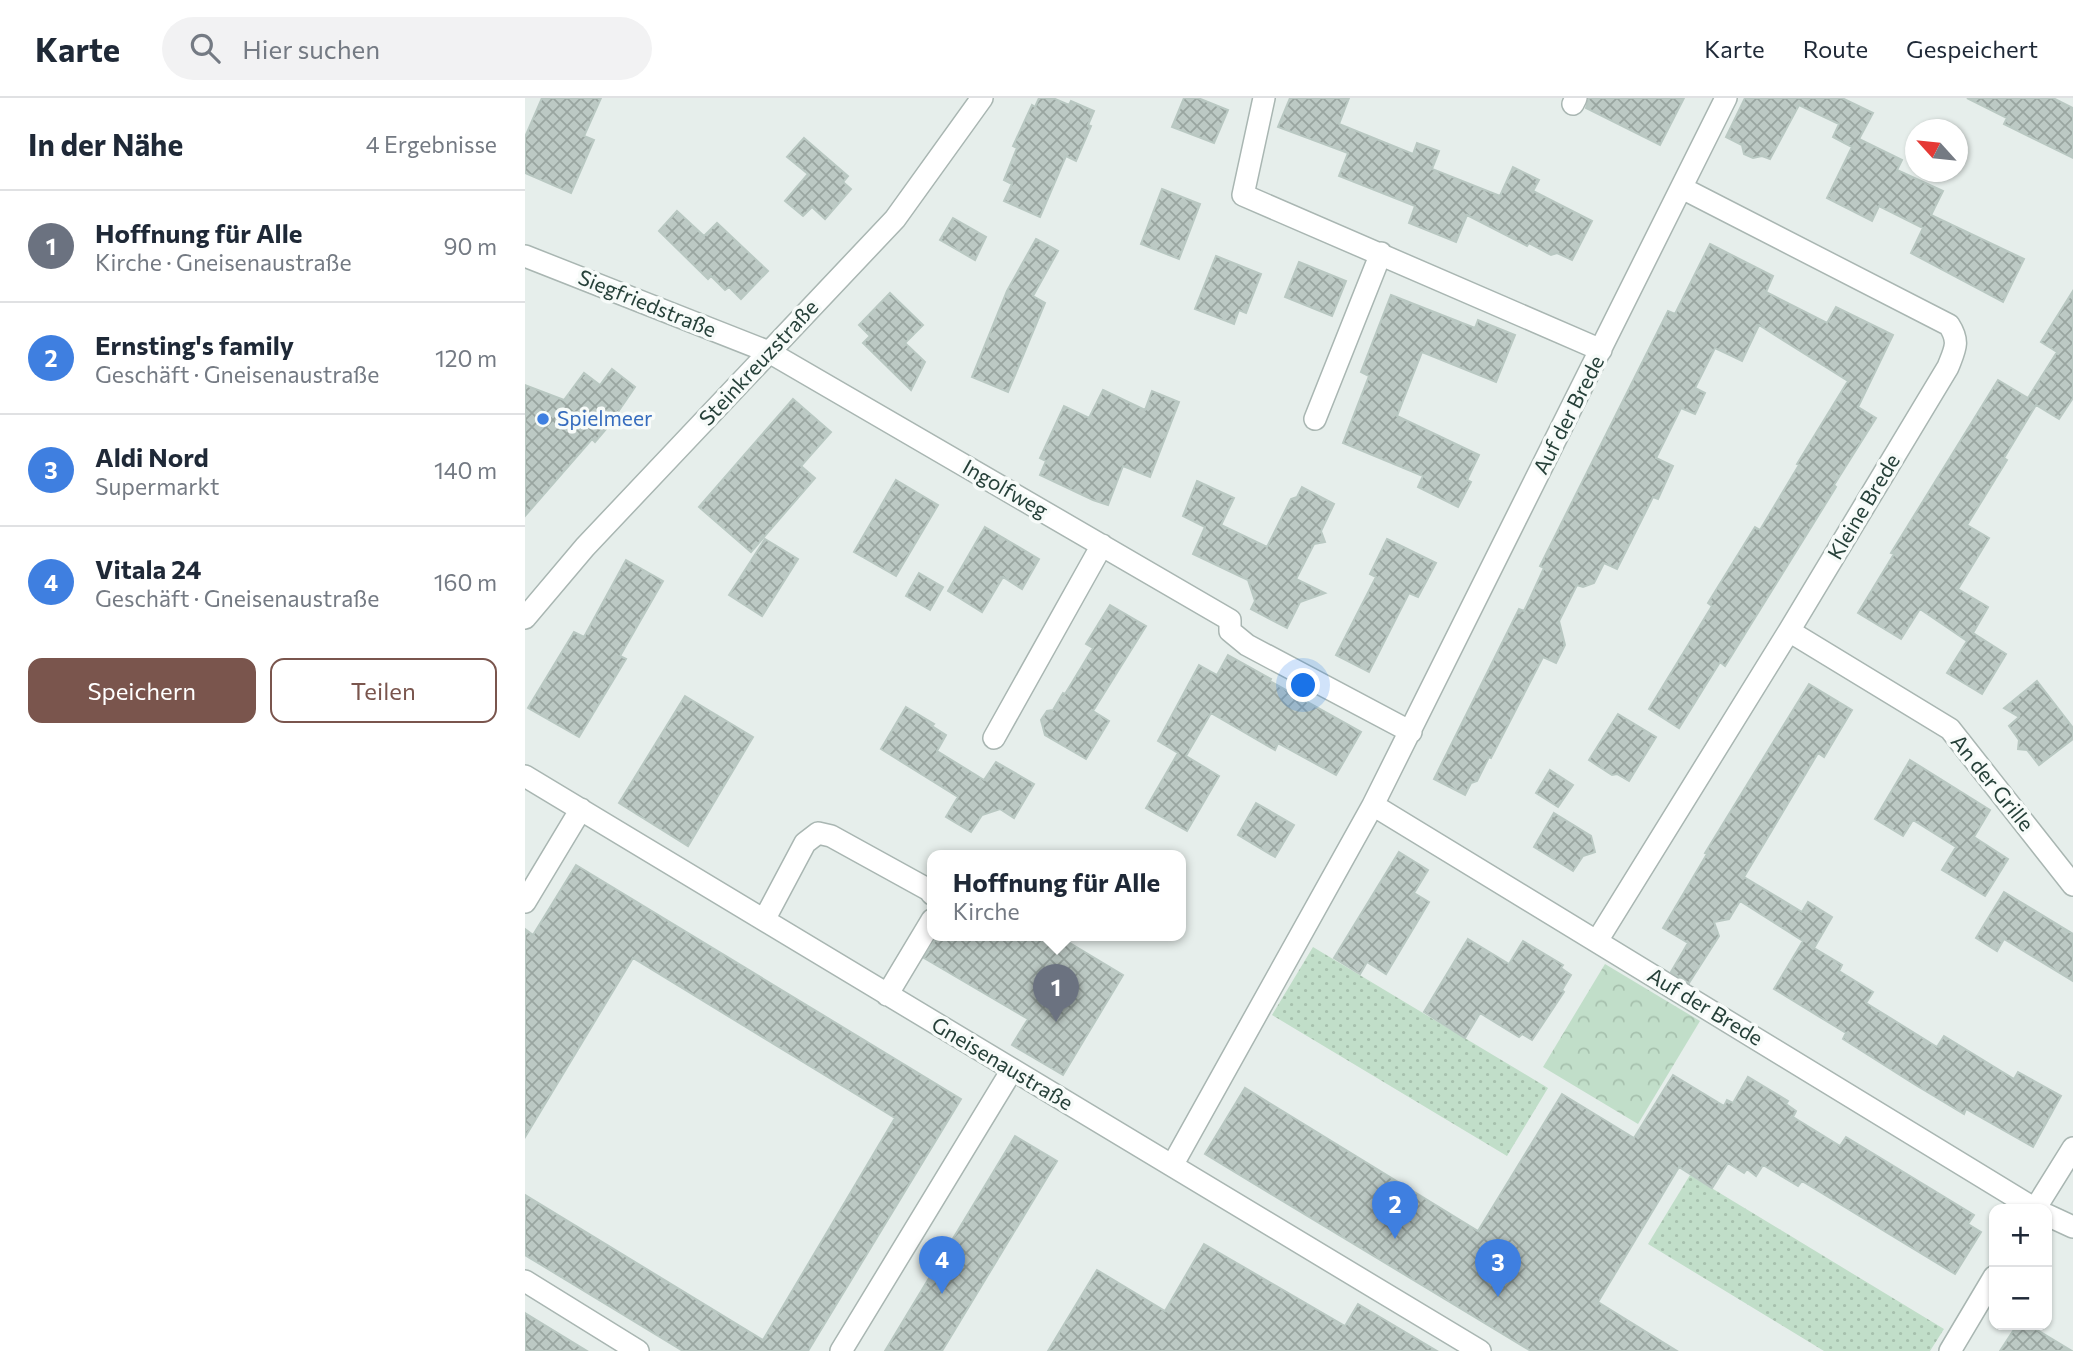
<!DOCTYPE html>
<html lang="de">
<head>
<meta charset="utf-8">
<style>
	:root { --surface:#fff; --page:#f2f2f3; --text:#1f2937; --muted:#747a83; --line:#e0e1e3; --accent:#7a554d }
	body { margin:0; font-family:Commissioner,sans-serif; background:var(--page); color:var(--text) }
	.controls { position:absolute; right:21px; bottom:21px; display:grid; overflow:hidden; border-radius:14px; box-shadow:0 2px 5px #0004 }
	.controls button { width:63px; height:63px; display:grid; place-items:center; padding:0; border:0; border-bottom:2px solid var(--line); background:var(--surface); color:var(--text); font:35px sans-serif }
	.compass { position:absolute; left:1380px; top:21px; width:63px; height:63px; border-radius:50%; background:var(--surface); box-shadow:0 2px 5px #0004; rotate:297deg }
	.you { position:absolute; left:779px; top:588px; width:24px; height:24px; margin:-18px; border:5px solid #fff; border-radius:50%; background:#1a73e8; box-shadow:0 0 0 10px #1a73e833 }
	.badge { display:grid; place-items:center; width:46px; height:46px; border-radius:50%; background:var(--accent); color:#fff; font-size:23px; font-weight:700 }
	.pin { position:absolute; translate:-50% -58px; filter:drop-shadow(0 2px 4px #0008) }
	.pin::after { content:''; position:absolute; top:37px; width:24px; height:21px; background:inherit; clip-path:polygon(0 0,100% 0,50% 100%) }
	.popup { position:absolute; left:402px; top:752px; width:259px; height:91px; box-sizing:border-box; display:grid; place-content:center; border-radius:14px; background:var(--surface); filter:drop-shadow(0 2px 5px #0005); font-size:23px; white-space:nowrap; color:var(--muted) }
	.popup b { font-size:26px; color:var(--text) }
	.popup::after { content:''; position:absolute; left:50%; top:100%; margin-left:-14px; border:14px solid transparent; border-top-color:var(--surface) }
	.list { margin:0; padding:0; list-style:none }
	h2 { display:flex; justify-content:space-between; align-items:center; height:91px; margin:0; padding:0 28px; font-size:30px }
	h2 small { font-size:23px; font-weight:400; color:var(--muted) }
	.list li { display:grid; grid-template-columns:46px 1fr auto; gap:21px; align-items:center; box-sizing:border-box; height:112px; padding:0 28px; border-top:2px solid var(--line) }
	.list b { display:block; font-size:26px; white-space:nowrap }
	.list p { margin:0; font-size:23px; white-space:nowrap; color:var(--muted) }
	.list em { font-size:23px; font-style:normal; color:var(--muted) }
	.actions { display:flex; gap:14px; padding:21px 28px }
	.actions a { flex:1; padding:16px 0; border:2px solid var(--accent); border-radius:14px; text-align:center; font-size:24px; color:var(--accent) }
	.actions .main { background:var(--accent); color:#fff }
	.icon { flex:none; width:38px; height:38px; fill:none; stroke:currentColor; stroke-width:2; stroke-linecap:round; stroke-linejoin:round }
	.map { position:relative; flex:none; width:1548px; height:1253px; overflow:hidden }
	header { display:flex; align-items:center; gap:42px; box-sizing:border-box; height:98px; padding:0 35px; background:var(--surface); border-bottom:2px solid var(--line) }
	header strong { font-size:33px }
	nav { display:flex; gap:38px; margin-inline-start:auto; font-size:24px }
	.search { width:490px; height:63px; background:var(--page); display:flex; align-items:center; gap:18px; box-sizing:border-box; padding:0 24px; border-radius:38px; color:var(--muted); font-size:26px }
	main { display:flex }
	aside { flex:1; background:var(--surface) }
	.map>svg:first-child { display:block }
	.grass { fill:url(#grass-dots) }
	.park { fill:url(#park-crowns) }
	.building { fill:url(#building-cross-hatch); stroke:#b9c8c2; stroke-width:2 }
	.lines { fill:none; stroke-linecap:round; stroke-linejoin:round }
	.minor-casing { stroke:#a9b6b2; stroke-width:24 }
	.minor { stroke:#fff; stroke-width:21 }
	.shop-dot { fill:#3f7fe0; stroke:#f7fbf9; stroke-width:2.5 }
	.labels { text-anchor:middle; stroke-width:7; stroke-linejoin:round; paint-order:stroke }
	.street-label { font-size:21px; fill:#264039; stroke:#f7fbf9 }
	.shop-label { font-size:21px; fill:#366cbe; stroke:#f7fbf9; text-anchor:start }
</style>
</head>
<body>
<header>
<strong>Karte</strong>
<div class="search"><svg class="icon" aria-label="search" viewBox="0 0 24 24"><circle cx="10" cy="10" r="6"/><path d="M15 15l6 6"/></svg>Hier suchen</div>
<nav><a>Karte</a><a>Route</a><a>Gespeichert</a></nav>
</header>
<main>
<aside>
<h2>In der Nähe<small>4 Ergebnisse</small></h2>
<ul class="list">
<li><span class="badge" style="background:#6b7280">1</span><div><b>Hoffnung für Alle</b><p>Kirche · Gneisenaustraße</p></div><em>90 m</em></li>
<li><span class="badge" style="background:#3f7fe0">2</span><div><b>Ernsting's family</b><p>Geschäft · Gneisenaustraße</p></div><em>120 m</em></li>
<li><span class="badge" style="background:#3f7fe0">3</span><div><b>Aldi Nord</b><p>Supermarkt</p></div><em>140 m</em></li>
<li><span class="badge" style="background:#3f7fe0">4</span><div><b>Vitala 24</b><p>Geschäft · Gneisenaustraße</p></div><em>160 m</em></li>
</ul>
<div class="actions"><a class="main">Speichern</a><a>Teilen</a></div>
</aside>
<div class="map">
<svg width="1548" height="1253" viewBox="0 0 1548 1253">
	<defs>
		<pattern id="grass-dots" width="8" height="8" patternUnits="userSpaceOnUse" patternTransform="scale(1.75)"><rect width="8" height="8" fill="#c1dec9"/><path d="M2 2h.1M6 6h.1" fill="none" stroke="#a6c0ad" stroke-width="1.8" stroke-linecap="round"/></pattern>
		<pattern id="park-crowns" width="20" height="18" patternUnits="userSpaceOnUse" patternTransform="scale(1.75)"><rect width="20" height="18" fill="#c1dec9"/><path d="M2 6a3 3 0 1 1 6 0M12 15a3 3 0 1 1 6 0" fill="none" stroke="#a6c0ad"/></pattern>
		<pattern id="building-cross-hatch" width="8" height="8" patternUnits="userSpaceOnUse" patternTransform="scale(1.75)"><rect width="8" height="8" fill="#bcc9c4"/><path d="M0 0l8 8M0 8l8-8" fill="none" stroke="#99a5a0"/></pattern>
	</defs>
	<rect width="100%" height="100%" fill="#e6eeeb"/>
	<path class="grass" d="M788,849L1023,990L982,1058L747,917Z
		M1165,1077L1419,1231L1405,1253H1299L1123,1146Z"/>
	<path class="park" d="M1080,866L1175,923L1113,1026L1018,969Z"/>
	<path class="building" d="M17,0H76L59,38L69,42L46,95L0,75V39Z
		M514,0H528L544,7L546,3L569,13L563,27L566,28L551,63L541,58L515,119L479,103L487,86L479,82L492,50L488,48L507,7L510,9Z
		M659,0H673L703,12L689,45L647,29Z
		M765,0H824L814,26L888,56L892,45L914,53L907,71L975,98L988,69L1014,82L1008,93L1067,123L1047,162L1032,155L1026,157L1004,145L1002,148L942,117L931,144L884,125L890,108L814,78L823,55L753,29Z
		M1064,0H1159L1135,47L1061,10Z
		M1220,0H1317L1348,15L1334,41L1377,62L1372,72L1418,93L1406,117L1499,161L1478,204L1386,155L1398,130L1354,108L1347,123L1302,100L1327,49L1308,39L1314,26L1274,7L1245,61L1237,58L1228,60L1219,56L1217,47L1201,39Z
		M1442,0H1528L1548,10V60L1479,26L1482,20Z
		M279,40L323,78L318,84L326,91L300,121L287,109L278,118L260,103L283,76L262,59Z
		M637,91L675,106L654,161L616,146Z
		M152,113L179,138L192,125L243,173L216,201L204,189L200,192L186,178L183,181L134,133Z
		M428,120L461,139L450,162L415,142Z
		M511,141L533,153L508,198L520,205L483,294L447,279L482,193Z
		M1185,146L1248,178L1241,194L1302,225L1311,209L1368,237L1333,309L1351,320L1309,387L1311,389L1200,568L1195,564L1154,630L1124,611L1187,508L1183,505L1230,429L1235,432L1274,367L1272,366L1323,283L1234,227L1217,263L1190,250L1170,290L1180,295L1170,316L1156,310L1131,360L1148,368L1133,401L1128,399L1092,471L1079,465L1069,485L1058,489L1052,487L1034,523L1040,547L1031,565L1018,559L966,660L964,659L952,683L946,685L940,697L909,681L994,511L999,513L1019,470L1015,468L1143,213L1150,216Z
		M691,158L736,176L721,215L714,212L709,226L670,211Z
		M774,164L821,183L807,218L760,199Z
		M1548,193V300L1534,321L1511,307L1479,360L1482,362L1442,427L1464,440L1433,491L1463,509L1448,535L1481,556L1457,596L1422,575L1442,543L1395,511L1376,541L1333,515L1369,456L1366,455L1473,282L1503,300L1532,254L1516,244Z
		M365,195L398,227L380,245L400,264L386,292L338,245L345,238L334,227Z
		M866,197L950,230L953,222L990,237L971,284L897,254L872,318L954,357L942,382L946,384L933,409L893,389L898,378L818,345L844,278L836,274Z
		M87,271L110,289L82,330L70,344L67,341L0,418V287L39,302L59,275L75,287Z
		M578,292L620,312L627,293L654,304L625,379L598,368L583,407L568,402L515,377L521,363L515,360L539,308L564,320Z
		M268,301L306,334L276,368L290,380L226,454L174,409Z
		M371,382L413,407L371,478L329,454Z
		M672,383L709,400L696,427L742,449L766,401L772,399L777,389L809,406L796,433L800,444L789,446L771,481L800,495L775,504L762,530L726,511L730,503L723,482L668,456L680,429L658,418Z
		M460,429L514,461L497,491L478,479L457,514L423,493Z
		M240,441L273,461L237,518L204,497Z
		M862,441L911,465L893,499L884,495L844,574L811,557L851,479L845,476Z
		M101,462L138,483L95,558L101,561L54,639L3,610L49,534L59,539Z
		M394,475L418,489L405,512L381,498Z
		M585,507L621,528L568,613L584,623L561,661L520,637L516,622L522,613L528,612L538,595L540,596L568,550L561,546Z
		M703,557L746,581L745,583L836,634L811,677L753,645L750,652L686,615L661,658L694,678L662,733L621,710L653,655L633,643L674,567L692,577Z
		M1512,583L1548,630V641L1514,667L1502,652L1493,651L1494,642L1484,628L1494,619L1479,610Z
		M1284,586L1327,612L1299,659L1293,655L1219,779L1277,814L1283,804L1307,819L1289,850L1284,847L1317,867L1314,873L1348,894L1341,905L1412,949L1419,938L1489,981L1493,974L1536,998L1508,1049L1441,1011L1439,1016L1389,986L1318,941L1321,935L1249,891L1278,843L1215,803L1204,821L1189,824L1194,838L1164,885L1146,874L1163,845L1138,830L1182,756L1180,755Z
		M160,598L228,639L163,748L94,705Z
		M381,609L409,626L407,628L421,637L412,653L459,682L471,664L509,686L489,720L475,711L457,717L446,734L421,719L433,699L356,651Z
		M1093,616L1131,639L1104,683L1092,676L1087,677L1064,662Z
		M1385,662L1465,712L1449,739L1483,761L1460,798L1417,772L1431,749L1388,722L1378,738L1350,721Z
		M1025,672L1048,687L1033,709L1011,695Z
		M731,705L769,727L750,759L713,737Z
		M1029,715L1066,738L1070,754L1058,758L1048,773L1009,749Z
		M874,754L903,772L889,795L904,804L861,876L842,864L835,876L809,860Z
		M51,767L436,1001L283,1253H158L0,1157V1097L238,1242L370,1020L108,860L0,1039V831L8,837Z
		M1479,794L1548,836V883L1479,841L1472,853L1451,840Z
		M413,838H533L598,877L538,977L487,947L503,921L399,860Z
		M943,841L984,866L998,843L1038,867L1036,870L1046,877L1037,892L1039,894L1007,942L997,936L994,939L955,915L940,940L899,914Z
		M1148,977L1199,1008L1202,1002L1208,1005L1223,979L1263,1003L1261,1006L1271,1013L1268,1019L1315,1048L1321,1039L1449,1117L1443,1126L1456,1134L1430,1176L1277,1083L1273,1088L1238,1067L1231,1078L1222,1071L1219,1075L1203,1065L1187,1090L1154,1069L1073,1204L1152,1253H1006L680,1056L720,990L953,1133L1037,996L1109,1040Z
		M490,1038L532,1063L417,1253H360Z
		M679,1146L820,1228L833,1206L912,1253H523L572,1172L640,1213Z
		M0,1215L62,1253H0Z
		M1492,1227H1504L1547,1253H1475Z"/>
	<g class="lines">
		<defs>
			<path id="minor" d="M739,0L718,97L1076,252
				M1201,0L848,707L1510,1111L1548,1050
				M1048,6L1051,0
				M0,158L244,254L705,522V533L722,547L886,634
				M790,321L856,155
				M0,520L60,449L370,121L457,0
				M1264,533L1425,631L1548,787
				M469,640L577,447
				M0,678L955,1253
				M0,804L56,711
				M239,822L280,745L293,735L306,738L404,792L407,796
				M1072,843L1264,533L1423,269C1430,251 1435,244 1424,227L1157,90
				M362,897L407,822
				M648,1066L848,707
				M1522,1117L1548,1129
				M0,1183L113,1253
				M316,1253L487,972
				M1425,1253L1469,1179"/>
		</defs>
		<use href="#minor" class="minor-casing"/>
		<use href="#minor" class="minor"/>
	</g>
	<circle class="shop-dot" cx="18" cy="321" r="7"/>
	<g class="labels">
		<g class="street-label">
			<text transform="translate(122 206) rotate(22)" y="7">Siegfriedstraße</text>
			<text transform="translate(234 265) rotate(-47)" y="7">Steinkreuzstraße</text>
			<text transform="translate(1044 317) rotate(-63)" y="7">Auf der Brede</text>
			<text transform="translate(480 391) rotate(30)" y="7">Ingolfweg</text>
			<text transform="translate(1339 409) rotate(-59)" y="7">Kleine Brede</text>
			<text transform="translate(1467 685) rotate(51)" y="7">An der Grille</text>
			<text transform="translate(1180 909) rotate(31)" y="7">Auf der Brede</text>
			<text transform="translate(477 966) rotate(31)" y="7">Gneisenaustraße</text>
		</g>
		<g class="shop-label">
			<text x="32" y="328">Spielmeer</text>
		</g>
	</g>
</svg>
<div class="controls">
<button>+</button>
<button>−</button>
</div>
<svg class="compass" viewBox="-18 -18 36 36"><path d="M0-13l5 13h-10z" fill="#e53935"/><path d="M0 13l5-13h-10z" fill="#747a83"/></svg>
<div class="you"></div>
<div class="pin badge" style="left:531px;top:924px;background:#6b7280">1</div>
<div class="popup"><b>Hoffnung für Alle</b>Kirche</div>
<div class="pin badge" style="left:870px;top:1141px;background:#3f7fe0">2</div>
<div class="pin badge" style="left:973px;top:1199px;background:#3f7fe0">3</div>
<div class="pin badge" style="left:417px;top:1196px;background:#3f7fe0">4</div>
</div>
</main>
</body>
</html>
